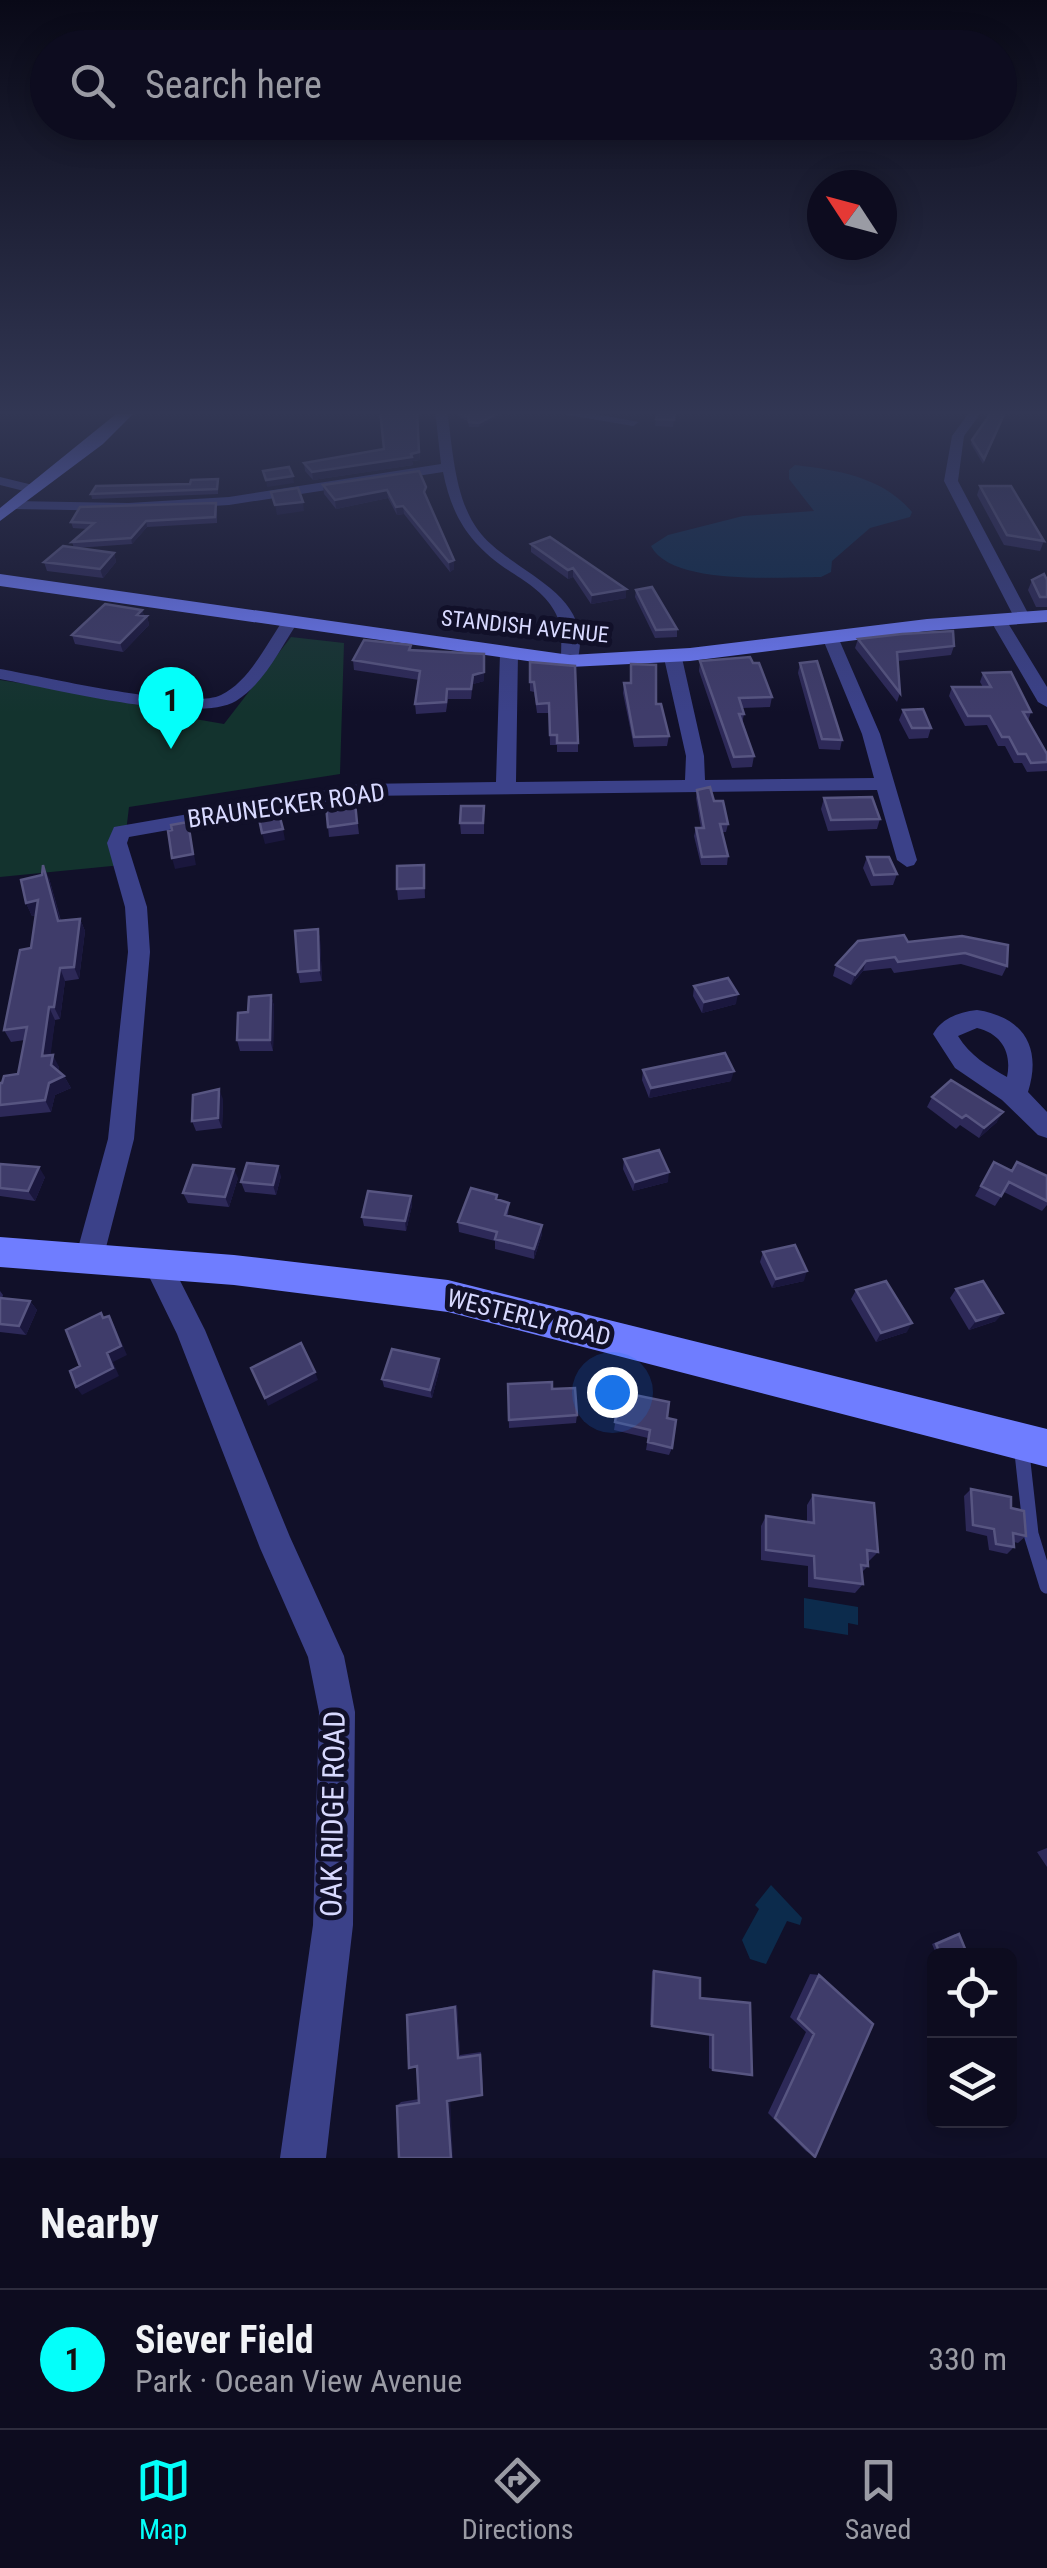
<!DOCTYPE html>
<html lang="en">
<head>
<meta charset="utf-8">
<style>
	:root { --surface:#0d0c1f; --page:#1b1a2c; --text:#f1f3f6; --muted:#9a9ba4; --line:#2d2c3d; --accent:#04fffa }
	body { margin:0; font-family:"Roboto Condensed",sans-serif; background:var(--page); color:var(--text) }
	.controls { position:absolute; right:30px; bottom:30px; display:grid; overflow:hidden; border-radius:15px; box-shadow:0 5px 25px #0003 }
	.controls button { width:90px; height:90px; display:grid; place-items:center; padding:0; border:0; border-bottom:2px solid var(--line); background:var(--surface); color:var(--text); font:50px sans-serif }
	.compass { position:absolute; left:807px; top:170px; width:90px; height:90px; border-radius:50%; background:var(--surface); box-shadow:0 5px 25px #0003; rotate:306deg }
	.you { position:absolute; left:612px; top:1392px; width:35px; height:35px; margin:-25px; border:8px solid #fff; border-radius:50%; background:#1a73e8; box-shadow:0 0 0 15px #1a73e833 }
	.badge { display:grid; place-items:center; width:65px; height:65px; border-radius:50%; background:var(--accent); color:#111; font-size:32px; font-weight:700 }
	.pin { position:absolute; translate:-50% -82px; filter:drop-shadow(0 2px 5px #0008) }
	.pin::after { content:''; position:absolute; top:52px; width:35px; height:30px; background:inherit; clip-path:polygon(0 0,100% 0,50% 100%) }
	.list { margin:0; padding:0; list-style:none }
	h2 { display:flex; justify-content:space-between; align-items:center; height:130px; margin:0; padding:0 40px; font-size:42px }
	h2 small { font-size:32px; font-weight:400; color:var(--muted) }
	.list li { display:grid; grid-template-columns:65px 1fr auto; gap:30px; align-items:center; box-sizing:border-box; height:140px; padding:0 40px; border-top:2px solid var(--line) }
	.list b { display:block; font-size:38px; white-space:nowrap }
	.list p { margin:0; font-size:32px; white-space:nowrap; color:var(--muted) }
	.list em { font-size:32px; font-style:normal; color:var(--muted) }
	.icon { flex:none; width:55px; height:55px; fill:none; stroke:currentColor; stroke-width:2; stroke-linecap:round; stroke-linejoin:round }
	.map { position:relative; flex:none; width:1047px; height:2158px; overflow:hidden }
	.search { position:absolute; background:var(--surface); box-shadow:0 5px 25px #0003; left:30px; right:30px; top:30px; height:110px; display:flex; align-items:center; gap:25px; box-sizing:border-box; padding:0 35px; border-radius:55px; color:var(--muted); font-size:38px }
	.sheet { height:270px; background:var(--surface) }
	nav { display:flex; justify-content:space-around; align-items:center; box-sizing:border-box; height:140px; border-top:2px solid var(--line); background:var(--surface); font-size:28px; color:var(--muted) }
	nav a { display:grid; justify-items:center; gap:5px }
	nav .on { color:var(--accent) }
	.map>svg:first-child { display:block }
	.green { fill:#13332e }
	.water { fill:#0c2b4c }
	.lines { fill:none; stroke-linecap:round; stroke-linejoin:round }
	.lane-far1 { stroke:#3b4189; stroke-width:8 }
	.lane { stroke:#3b4189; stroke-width:15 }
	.street { fill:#3b4189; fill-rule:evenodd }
	.secondary { fill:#6f7dff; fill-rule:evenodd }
	.wall { fill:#2d2958 }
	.shaded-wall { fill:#1a173d }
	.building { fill:#3f3c6a; stroke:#575581; stroke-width:2.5 }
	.labels { text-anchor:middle; stroke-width:10; stroke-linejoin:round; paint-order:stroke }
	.far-street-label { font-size:22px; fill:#d8d9ff; stroke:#111029 }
	.street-label { font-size:25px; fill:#d8d9ff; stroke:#111029 }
	.near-street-label { font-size:30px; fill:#d8d9ff; stroke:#111029 }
</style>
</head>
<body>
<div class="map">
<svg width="1047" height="2158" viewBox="0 0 1047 2158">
	<rect width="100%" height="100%" fill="#111029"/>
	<path class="green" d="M291,637L344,643L340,774L129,807L122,865L0,877V680L144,702L172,715L224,724Z"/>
	<path class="water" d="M795,465C837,470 883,477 912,512L910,517L870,528L832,561L831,572L821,577C782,577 671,586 651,546L668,535L743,516L814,511L789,479V470Z
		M804,1598L858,1607V1625L848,1623V1635L804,1628Z
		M771,1885L802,1918L800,1925L787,1921L766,1964L750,1959L742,1940L759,1909L755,1905Z"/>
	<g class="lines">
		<path class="lane-far1" d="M851,410H889"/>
		<path class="lane" d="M1021,1444L1031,1534L1047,1586"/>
		<path class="street" d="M435,410H447C453,449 454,497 478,530C510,574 600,591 576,665L561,661C561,646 563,629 556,614C547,595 528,583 511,572C471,546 452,518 443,472L229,505L128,511L12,509L5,505L12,501L128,503L229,497L441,464Z
			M539,410H573L639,422L633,426Z
			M971,410H983L964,436L958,481L1030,617L1028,620L1014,617L944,481L952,436Z
			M0,477L37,486L39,489L32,493L0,485Z
			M991,615H1003L1047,687V707L1038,702L989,618Z
			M284,619L298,622C281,647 264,684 236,701C195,725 50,688 0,679V669C42,676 188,711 221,695C249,682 267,643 284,619Z
			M830,632L838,637L880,734L917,860L914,865L907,867L897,860L877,790L360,796L129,837L127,843L147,907L150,952L134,1139L103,1259L99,1268L89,1272L79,1268L75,1259L108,1139L128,952L125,907L107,843L114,827L360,784L496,782L500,653L509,648L518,653L516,782L685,780L686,756L664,658L673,653L682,658L704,756L705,780L874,778L862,734L822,637Z
			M977,1010C1024,1017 1042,1048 1028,1092L1047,1112V1138L1038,1135L1002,1100L955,1068L933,1034C942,1018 959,1012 977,1010ZM977,1028C1002,1034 1012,1053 1007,1077C988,1066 970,1056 958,1036Z
			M157,1251L167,1255L205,1330L290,1537L344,1656L355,1712L353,1925L326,2158H280L313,1925L319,1712L308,1657L260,1548L177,1334L143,1264L147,1255Z"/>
		<path class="secondary" d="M121,410H137L103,444L0,521V508Z
			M0,574L570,655L690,648L927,619L1047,610V622L927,631L690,661L570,667L0,586Z
			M0,1237L234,1255L448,1280L1047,1429V1467L448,1312L234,1285L0,1267Z"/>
	</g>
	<path class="wall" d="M417,410L420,460L412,461L413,465L313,480L305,471L304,463L384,449Z
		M459,410H512L479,427H469L468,421L460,418Z
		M675,410L673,427L655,426L656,419Z
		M1007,410L983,464L971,444L972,440Z
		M419,471L426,497L454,569L450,572L404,514L397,515L388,498L336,509L324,494L323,485Z
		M218,479V494L92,499L91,494L190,484Z
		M980,486L1044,541L1040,551L1004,545L977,495Z
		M217,509V523L147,527L132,544L76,548L114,553L116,562L103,578L47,571L44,562L74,548L72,542L87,529L73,528L71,522Z
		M531,544L626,589V598L591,604L573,577L568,579L531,552Z
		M1032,580H1047V607H1036L1028,590Z
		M636,590L677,629V637L655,638L635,597Z
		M142,610L144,616H147L149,625L123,652L75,644L72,635Z
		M858,639L954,646L951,655L898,661L900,693L897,702L855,648Z
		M411,645L412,651L484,681L473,684L471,699H448L446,712L416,714L415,704L419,680L354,670L353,660Z
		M700,661L772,697L770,707L742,708L744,714L742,724L754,756L752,767L732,768L699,671Z
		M530,662L578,743V752H557V745H550L549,713H537L534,692L530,691Z
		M800,663L842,740L840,750L819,749L798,673Z
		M983,673L1031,712L1028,721L1047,754V771L1027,772L1022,763H1014L1005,746H998L987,725L965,726L949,696L952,687H983L980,682Z
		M624,683H630L656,704L669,736L667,746L634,747L623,693Z
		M903,710L931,728L928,738L909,739L899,720Z
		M697,790L714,801L728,824L726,832H722L728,856L727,865H701L694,836L696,828H701L696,798Z
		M824,798L880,819L877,829L828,831L821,809Z
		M355,802L359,834L329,837L328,827Z
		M484,806V834H461L460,823Z
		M867,857L897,874L893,885L871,886L863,868Z
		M424,865L425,898L398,900L397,889Z
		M49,878L61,921L80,919L85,931L79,979L65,981L60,1019L55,1020L50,1055L59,1067L58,1071L64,1076L71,1088L55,1095L51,1112L0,1117V1083L18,1074L25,1040L11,1042L4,1030L31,948L36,915L32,916L26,903Z
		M318,929L320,939L322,981L300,983L298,972Z
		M962,936L1007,966L1002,976L961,964L894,973L891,968L863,971L851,985L833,976L836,965L908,942Z
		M694,986L736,1004L702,1013L693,996Z
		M271,995L274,1006L273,1051H240L237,1040L248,1012Z
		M643,1070L731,1081L649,1098L642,1080Z
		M932,1097L997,1122L979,1138L960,1125L956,1129L927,1107Z
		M223,1099L222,1128L196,1131L192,1121Z
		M624,1159L668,1182L633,1191L623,1169Z
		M994,1162L1012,1171L1047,1176V1205L1042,1211L1004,1192L995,1206L975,1196Z
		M0,1164L45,1177L35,1201L0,1196Z
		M281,1176L276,1195L245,1192L241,1182Z
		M238,1178L229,1207L188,1203L183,1193Z
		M411,1196L412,1205L406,1231L364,1226L362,1217Z
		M498,1200L509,1203L508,1216L542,1234L534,1259L495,1249V1241L459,1232L458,1222Z
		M763,1252L804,1281L772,1288L760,1262Z
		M956,1289L996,1321L969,1330L950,1298Z
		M856,1290L907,1332L876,1342L851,1299Z
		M0,1291L3,1295L2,1299L30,1301L37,1310L26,1335L0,1332Z
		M440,1367L432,1398L384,1387L382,1379Z
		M508,1384L552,1389L577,1415L576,1423L509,1428Z
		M620,1392L667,1418L672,1448L669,1455L646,1450L648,1438L614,1430Z
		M971,1489L1011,1508L1026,1536L1018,1543L1014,1542V1547L1007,1554L989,1550L987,1536L966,1531L964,1496Z
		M813,1495L878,1552L869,1561H868V1566L862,1572L863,1584L855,1593L808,1587V1566L761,1560V1526L766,1516L807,1522V1505Z
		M1047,1848V1867L1037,1852Z
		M955,1934H959L968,1956H937L932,1944Z
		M652,1971L700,1978V1997L752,2075L713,2070L709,2068V2034L650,2025Z
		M810,1974L819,1975L815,2157L806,2151L768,2113L806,2032L790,2017Z
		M457,2005L460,2055L481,2052L483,2091L482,2095L397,2106L401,2102L419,2099L417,2066L407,2015Z"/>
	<path class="shaded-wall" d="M504,410H512L479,427V423Z
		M419,452L420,460L412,461L413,465L313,480L312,472Z
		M293,476L294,483L267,487L266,480Z
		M387,490L388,498L336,509L335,500Z
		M303,502L304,511L277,515L275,505Z
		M403,506L404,514L397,515L396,507Z
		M146,521L147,527L132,544L131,538Z
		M114,553L116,562L103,578L100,569Z
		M454,560V569L450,572L449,562Z
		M573,568V577L568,579V570Z
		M626,589V598L591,604L592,595Z
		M142,610L145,618L147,616L149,625L123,652L120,643L137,615Z
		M484,654V681L473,684L471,699L473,675Z
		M188,822L196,865L175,869L172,858Z
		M283,829L285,840L265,844L262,833Z
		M43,865L49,878L64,934L58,921Z
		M38,900L44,912L32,916L26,903Z
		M80,919L85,931L79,979L74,967Z
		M318,929L320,939L322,981L319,970Z
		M866,961L863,971L851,985L855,975Z
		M60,968L65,981L60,1019L54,1007Z
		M738,994L736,1004L702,1013L704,1002Z
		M271,995L274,1006L273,1051L270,1040Z
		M49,1007L55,1020L49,1068L42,1056Z
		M53,1055L59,1067L57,1077L51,1065Z
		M734,1071L731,1081L649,1098L651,1088Z
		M64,1076L71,1088L55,1095L51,1112L45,1100L49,1083Z
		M219,1089L223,1099L222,1128L218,1118Z
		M1003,1112L997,1122L979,1138L984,1128Z
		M278,1166L281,1176L276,1195L273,1185Z
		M39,1167L45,1177L35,1201L28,1191Z
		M234,1169L238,1178L229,1207L225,1197Z
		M669,1172L668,1182L633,1191L635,1182Z
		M411,1196L412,1205L406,1231L405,1221Z
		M542,1225V1234L534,1259V1249Z
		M807,1271L804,1281L772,1288L776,1279Z
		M30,1301L37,1310L26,1335L19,1326Z
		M1003,1313L996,1321L969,1330L976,1321Z
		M109,1316L114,1325L127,1355L113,1362L119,1376L82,1395L76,1387L107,1353Z
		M912,1323L907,1332L876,1342L881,1333Z
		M439,1359L440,1367L432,1398L430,1390Z
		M315,1372L318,1380L268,1406L265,1398Z
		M457,2005L460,2055L458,2058L455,2007Z
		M450,2096L453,2158H451L447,2101Z"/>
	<path class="building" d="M380,410H417L419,452L411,454L412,457L312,472L304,463L384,449Z
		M459,410H504L479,423L469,422L468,416L459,414Z
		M658,410H675L674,420L656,419Z
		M993,410H1006L984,459L972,440Z
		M289,467L293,476L266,480L263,471Z
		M419,471L426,487L424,492L454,560L449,562L403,506L396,507L387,490L335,500L323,485Z
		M218,479L217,489L91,494L96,486L190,484L191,480Z
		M980,486H1011L1044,541L1007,535Z
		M298,488L303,502L275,505L271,492Z
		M216,503L215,517L146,521L131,538L72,542L94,523L71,522L80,507Z
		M550,537L626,589L592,595L573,568L568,570L531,544Z
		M63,546L114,553L100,569L44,562Z
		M1044,574L1047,580V597H1040L1032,580Z
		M652,587L677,629L656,630L636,590Z
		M105,604L142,610L137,615L147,616L120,643L72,635Z
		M953,631L954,646L897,652L900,693L858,639L902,634Z
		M364,640L411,645L409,650L484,654V672L473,675L471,689H447L446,702L415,704L420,671L353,660Z
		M750,657L753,663H759L772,697L739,698L744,714H739L754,756L734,757L700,661Z
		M817,661L842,740L822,739L800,663Z
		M530,662L575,666L578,743H557V735H550L549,703L537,704L534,682H530Z
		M631,664L656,665V704H661L669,736L634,737L624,683H631Z
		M1011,672L1031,712H1023L1047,754V762L1031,763L1026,754H1018L1009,737H1002L990,716H968L952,687H991L983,673Z
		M923,709L931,728H912L903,710Z
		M710,787L714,801H723L728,824H720L728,856L702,857L696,828H704L697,790Z
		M872,797L880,819L831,820L824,798Z
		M355,802L357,823L328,827L326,805Z
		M461,806H484L483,823H460Z
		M278,810L283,829L262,833L258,814Z
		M188,822L193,854L172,858L168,831L172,830L171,825Z
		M867,857H889L897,874L874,875Z
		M43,865L58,921L80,919L74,967L60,968L54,1007H49L42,1056L53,1055L51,1065L64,1076L49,1083L45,1100L0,1105V1083H2L4,1076L18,1074L27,1027L4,1030L20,950L31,948L38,900L26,903L21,880L42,875Z
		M424,865V888L397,889V866Z
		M318,929L319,970L298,972L295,931Z
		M904,935L908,942L962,936L1008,945L1007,966L965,953L898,962L895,957L866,961L855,975L836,965L858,941Z
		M728,978L738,994L704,1002L694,986Z
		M271,995L270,1040H237L238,1013L248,1012L249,997Z
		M725,1053L734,1071L651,1088L643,1070Z
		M951,1080L1003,1112L984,1128L966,1115L962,1118L932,1097Z
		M219,1089L218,1118L192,1121L193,1095Z
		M659,1150L669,1172L635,1182L624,1159Z
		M994,1162L1012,1171L1017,1162L1047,1176V1201L1009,1182L1001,1196L981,1186Z
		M247,1163L278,1166L273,1185L241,1182Z
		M0,1164L39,1167L28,1191L0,1188Z
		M193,1165L234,1169L225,1197L183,1193Z
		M471,1188L497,1195L496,1199L509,1203L505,1215L542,1225L534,1249L495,1239L497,1232L458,1222Z
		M368,1191L411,1196L405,1221L362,1217Z
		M795,1245L807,1271L776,1279L763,1252Z
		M886,1281L912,1323L881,1333L856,1290Z
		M983,1281L1003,1313L976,1321L956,1289Z
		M0,1298L30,1301L19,1326L0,1324Z
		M101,1313L103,1318L109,1316L121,1346L107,1353L113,1368L76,1387L70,1371L80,1366L66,1330Z
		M301,1343L315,1372L265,1398L251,1368Z
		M392,1349L439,1359L430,1390L382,1379Z
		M552,1382V1389L575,1388L577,1415L509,1420L508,1384Z
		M620,1392L669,1402L667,1418L676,1420L672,1448L648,1442L650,1430L615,1422Z
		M971,1489L1011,1497V1508L1024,1511L1026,1536L1013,1533L1014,1547L996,1544L994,1529L973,1525Z
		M813,1495L874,1503L878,1552L867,1550L868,1566L861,1565L863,1584L815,1578L814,1556L766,1550V1516L814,1523Z
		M959,1934L968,1956H941L936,1944Z
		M654,1971L700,1978V1998L750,2003L752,2075L713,2070V2035L652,2026Z
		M819,1975L873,2024L815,2157L775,2118L814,2034L798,2019Z
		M455,2007L458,2058L480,2055L482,2095L447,2101L451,2158H399L397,2106L419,2103L417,2066L409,2068L407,2015Z"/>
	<linearGradient id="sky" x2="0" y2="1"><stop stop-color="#090917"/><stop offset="0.58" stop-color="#323754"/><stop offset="1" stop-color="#323754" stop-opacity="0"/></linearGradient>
	<rect width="1047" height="712" fill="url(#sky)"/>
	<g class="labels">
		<g class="far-street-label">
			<text transform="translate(525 626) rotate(6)" y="8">STANDISH AVENUE</text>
		</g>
		<g class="street-label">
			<text transform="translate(286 805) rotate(-8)" y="9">BRAUNECKER ROAD</text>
			<text transform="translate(529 1317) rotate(14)" y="9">WESTERLY ROAD</text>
		</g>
		<g class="near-street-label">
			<text transform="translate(333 1814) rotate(-89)" y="10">OAK RIDGE ROAD</text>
		</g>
	</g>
</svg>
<div class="controls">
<button><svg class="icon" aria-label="locate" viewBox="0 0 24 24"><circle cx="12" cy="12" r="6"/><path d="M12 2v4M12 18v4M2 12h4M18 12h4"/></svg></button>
<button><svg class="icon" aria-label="layers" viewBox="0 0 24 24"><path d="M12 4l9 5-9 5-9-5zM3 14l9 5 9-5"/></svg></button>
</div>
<svg class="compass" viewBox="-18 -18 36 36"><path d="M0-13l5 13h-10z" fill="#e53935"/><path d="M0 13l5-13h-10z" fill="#9a9ba4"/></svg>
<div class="you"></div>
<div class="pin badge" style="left:171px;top:749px">1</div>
<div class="search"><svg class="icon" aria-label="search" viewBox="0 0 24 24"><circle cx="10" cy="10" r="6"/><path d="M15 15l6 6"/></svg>Search here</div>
</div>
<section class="sheet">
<h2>Nearby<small></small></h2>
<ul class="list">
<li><span class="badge">1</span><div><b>Siever Field</b><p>Park · Ocean View Avenue</p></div><em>330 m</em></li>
</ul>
</section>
<nav>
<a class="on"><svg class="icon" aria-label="map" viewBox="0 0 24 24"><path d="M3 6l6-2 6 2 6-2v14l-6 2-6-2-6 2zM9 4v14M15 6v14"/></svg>Map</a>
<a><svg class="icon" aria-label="directions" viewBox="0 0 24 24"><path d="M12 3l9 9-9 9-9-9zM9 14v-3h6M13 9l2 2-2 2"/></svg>Directions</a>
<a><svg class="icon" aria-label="saved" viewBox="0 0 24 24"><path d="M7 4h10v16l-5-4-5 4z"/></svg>Saved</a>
</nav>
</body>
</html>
